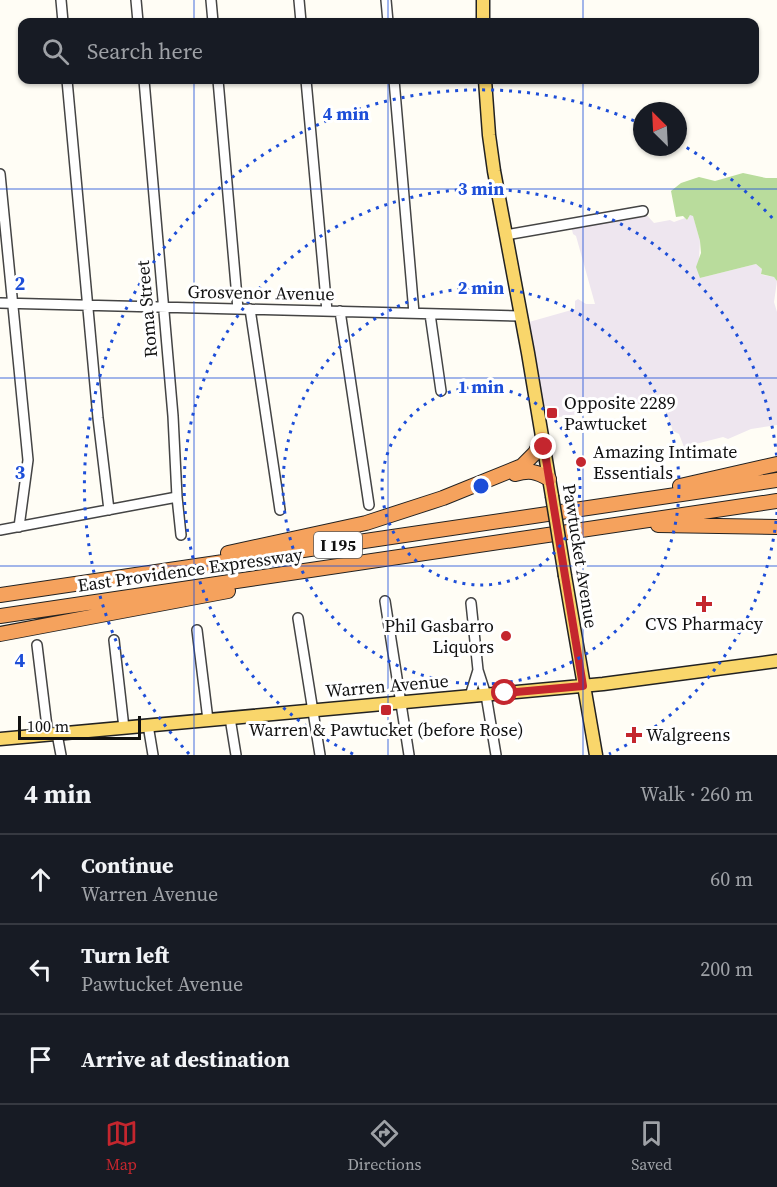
<!DOCTYPE html>
<html lang="en">
<head>
<meta charset="utf-8">
<style>
	:root { --surface:#171b24; --page:#20242c; --text:#f1f3f6; --muted:#9ea1a6; --line:#363941; --accent:#c4262e }
	body { margin:0; font-family:"Source Serif 4",serif; background:var(--page); color:var(--text) }
	.compass { position:absolute; left:633px; top:102px; width:54px; height:54px; border-radius:50%; background:var(--surface); box-shadow:0 2px 4px #0004; rotate:336deg }
	.scale { position:absolute; left:18px; bottom:15px; width:123px; box-sizing:border-box; padding-left:6px; border:3px solid #111; border-top:0; font-size:16px; line-height:21px; white-space:nowrap; color:#111; -webkit-text-stroke:4px #fff; paint-order:stroke }
	.stop { position:absolute; width:18px; height:18px; margin:-14px; border:4px solid #c4262e; border-radius:50%; background:#fff }
	.stop.end { background:#c4262e; border-color:#fff; box-shadow:0 2px 6px #0008 }
	.list { margin:0; padding:0; list-style:none }
	h2 { display:flex; justify-content:space-between; align-items:center; height:78px; margin:0; padding:0 24px; font-size:26px }
	h2 small { font-size:20px; font-weight:400; color:var(--muted) }
	.list li { display:grid; grid-template-columns:39px 1fr auto; gap:18px; align-items:center; box-sizing:border-box; height:90px; padding:0 24px; border-top:2px solid var(--line) }
	.list b { display:block; font-size:22px; white-space:nowrap }
	.list p { margin:0; font-size:20px; white-space:nowrap; color:var(--muted) }
	.list em { font-size:20px; font-style:normal; color:var(--muted) }
	.icon { flex:none; width:33px; height:33px; fill:none; stroke:currentColor; stroke-width:2; stroke-linecap:round; stroke-linejoin:round }
	.map { position:relative; flex:none; width:777px; height:755px; overflow:hidden }
	.search { position:absolute; background:var(--surface); box-shadow:0 2px 4px #0004; left:18px; right:18px; top:18px; height:66px; display:flex; align-items:center; gap:15px; box-sizing:border-box; padding:0 21px; border-radius:12px; color:var(--muted); font-size:22px }
	.sheet { height:348px; background:var(--surface) }
	nav { display:flex; justify-content:space-around; align-items:center; box-sizing:border-box; height:84px; border-top:2px solid var(--line); background:var(--surface); font-size:16px; color:var(--muted) }
	nav a { display:grid; justify-items:center; gap:3px }
	nav .on { color:var(--accent) }
	.map>svg:first-child { display:block }
	.industrial { fill:#eee6ef }
	.forest { fill:#b9dc9c }
	.lines { fill:none; stroke-linecap:round; stroke-linejoin:round }
	.minor-casing { stroke:#444; stroke-width:12 }
	.major-casing { stroke:#222; stroke-width:15 }
	.highway-casing { stroke:#222; stroke-width:16 }
	.minor { stroke:#fff; stroke-width:9 }
	.major { stroke:#f9d66b; stroke-width:12 }
	.highway { stroke:#f5a25d; stroke-width:14 }
	.major-bridge-casing { stroke:#222; stroke-width:15; stroke-linecap:butt }
	.major-bridge { stroke:#f9d66b; stroke-width:12 }
	.route { stroke:#c4262e; stroke-width:8 }
	.grid { fill:none; stroke:#1d4ed8; stroke-width:1.5; stroke-opacity:0.55 }
	.ring { fill:none; stroke:#1d4ed8; stroke-width:3; stroke-dasharray:3 6 }
	.poi-dot { fill:#c4262e; stroke:#fff; stroke-width:2 }
	.labels { text-anchor:middle; stroke-width:6; stroke-linejoin:round; paint-order:stroke }
	.shield { fill:#fff; stroke:#585858; stroke-width:1.5 }
	.shield-label { font-size:16px; font-weight:bold; fill:#111 }
	.street-label { font-size:18px; fill:#111; stroke:#fff }
	.poi-label { font-size:18px; fill:#111; stroke:#fff; text-anchor:start }
	.grid-label { font-size:20px; text-anchor:middle; font-weight:bold; fill:#1d4ed8; stroke:#fff; stroke-width:6; stroke-linejoin:round; paint-order:stroke }
	.centre { fill:#1d4ed8; stroke:#fff; stroke-width:3 }
	.ring-label { font-size:18px; text-anchor:middle; font-weight:bold; fill:#1d4ed8; stroke:#fff; stroke-width:6; stroke-linejoin:round; paint-order:stroke }
</style>
</head>
<body>
<div class="map">
<svg width="777" height="755" viewBox="0 0 777 755">
	<rect width="100%" height="100%" fill="#fffdf5"/>
	<path class="industrial" d="M643,211L654,223L670,220L674,222L685,218L687,220L690,215H693L700,241L699,259L700,278L756,264L762,269L761,274L763,275L774,277L777,281L774,302L777,312V425L751,429L728,439L723,437L684,447L679,434L673,431L662,400L554,418L551,406H537L522,324L575,309V301L578,299L586,304H595L576,236L573,234L571,225Z"/>
	<path class="forest" d="M743,173L766,178H777V281L774,277L761,274L762,269L756,264L700,278L696,267L701,253L700,241L693,216L690,215L687,220L683,216L676,217L671,191L681,183L699,177L715,181Z"/>
	<g class="lines">
		<defs>
			<path id="minor" d="M61,0L63,22
				M136,0L138,22
				M211,0L213,22
				M299,0L301,22
				M386,0L388,22
				M67,80L98,418L109,510
				M144,80L173,416L177,497L181,535
				M218,80L238,309
				M306,80L327,311
				M394,80L414,313
				M0,174L28,460L19,527
				M506,235L643,211
				M0,303L521,316
				M250,309L280,510
				M340,311L369,505
				M430,314L441,391
				M0,530L177,497
				M385,601L409,755
				M471,603L478,670
				M298,618L320,755
				M197,630L208,720
				M114,640L124,728
				M37,645L48,735
				M470,696L478,670L486,695L496,755
				M230,718L236,755
				M148,725L153,755
				M57,734L61,755"/>
			<path id="major" d="M483,22V0
				M485,80L489,135L494,171L528,353L552,496
				M565,576L596,755
				M0,739L603,684L777,661"/>
			<path id="highway" d="M515,474C529,470 536,471 549,479
				M680,486L777,464
				M658,525L777,527
				M228,553L366,523L443,498L522,466L535,453L542,439
				M0,595L777,480
				M0,616L777,501
				M0,634L228,591"/>
		</defs>
		<use href="#minor" class="minor-casing"/>
		<use href="#major" class="major-casing"/>
		<use href="#highway" class="highway-casing"/>
		<use href="#minor" class="minor"/>
		<use href="#major" class="major"/>
		<use href="#highway" class="highway"/>
		<defs>
			<path id="major-bridge" d="M552,496L565,576"/>
		</defs>
		<use href="#major-bridge" class="major-bridge-casing"/>
		<use href="#major-bridge" class="major-bridge"/>
	</g>
	<g class="lines">
		<path class="route" d="M505,693L583,686L544,447"/>
	</g>
	<path class="grid" d="M194,0V22M388,0V22M583,0V22M194,80V755M388,80V755M583,80V755M0,189H777M0,378H777M0,566H777"/>
	<g class="ring">
		<circle cx="481" cy="486" r="99"/>
		<circle cx="481" cy="486" r="198"/>
		<path d="M777 512A297 297 0 0 1 609 754M353 754A297 297 0 1 1 777 460"/>
		<path d="M189 754A396 396 0 0 1 639 123M679 143A396 396 0 0 1 775 221"/>
	</g>
	<g class="poi-dot">
		<rect x="546" y="407" width="12" height="12" rx="3"/>
		<circle cx="581" cy="462" r="6"/>
		<path d="M701 595h6v6h6v6h-6v6h-6v-6h-6v-6h6z"/>
		<circle cx="506" cy="636" r="6"/>
		<rect x="380" y="704" width="12" height="12" rx="3"/>
		<path d="M631 726h6v6h6v6h-6v6h-6v-6h-6v-6h6z"/>
	</g>
	<g class="labels">
		<rect class="shield" x="314" y="532" width="48" height="26" rx="4.5"/>
		<g class="shield-label">
			<text x="338" y="551">I 195</text>
		</g>
		<g class="street-label">
			<text transform="translate(261 293) rotate(1)" y="6">Grosvenor Avenue</text>
			<text transform="translate(147 309) rotate(-95)" y="6">Roma Street</text>
			<text transform="translate(580 556) rotate(81)" y="6">Pawtucket Avenue</text>
			<text transform="translate(190 570) rotate(-8)" y="6">East Providence Expressway</text>
			<text transform="translate(387 686) rotate(-5)" y="6">Warren Avenue</text>
		</g>
		<g class="poi-label">
			<text x="564" y="409">Opposite 2289<tspan x="564" dy="21">Pawtucket</tspan></text>
			<text x="593" y="458">Amazing Intimate<tspan x="593" dy="21">Essentials</tspan></text>
			<text x="704" y="630" text-anchor="middle">CVS Pharmacy</text>
			<text x="494" y="632" text-anchor="end">Phil Gasbarro<tspan x="494" dy="21">Liquors</tspan></text>
			<text x="386" y="736" text-anchor="middle">Warren &amp; Pawtucket (before Rose)</text>
			<text x="646" y="741">Walgreens</text>
		</g>
	</g>
	<g class="grid-label">
		<text x="20" y="290">2</text>
		<text x="20" y="479">3</text>
		<text x="20" y="667">4</text>
	</g>
	<circle cx="481" cy="486" r="9" class="centre"/>
	<g class="ring-label">
		<text x="346" y="120">4 min</text>
		<text x="481" y="195">3 min</text>
		<text x="481" y="294">2 min</text>
		<text x="481" y="393">1 min</text>
	</g>
</svg>
<svg class="compass" viewBox="-18 -18 36 36"><path d="M0-13l5 13h-10z" fill="#e53935"/><path d="M0 13l5-13h-10z" fill="#9ea1a6"/></svg>
<div class="scale">100 m</div>
<div class="stop" style="left:505px;top:693px"></div>
<div class="stop end" style="left:544px;top:447px"></div>
<div class="search"><svg class="icon" aria-label="search" viewBox="0 0 24 24"><circle cx="10" cy="10" r="6"/><path d="M15 15l6 6"/></svg>Search here</div>
</div>
<section class="sheet">
<h2>4 min<small>Walk · 260 m</small></h2>
<ul class="list">
<li><svg class="icon" aria-label="ahead" viewBox="0 0 24 24"><path d="M12 20V5M6 11l6-6 6 6"/></svg><div><b>Continue</b><p>Warren Avenue</p></div><em>60 m</em></li>
<li><svg class="icon" aria-label="left" viewBox="0 0 24 24"><path d="M17 20v-9H6M10 6l-5 5 5 5"/></svg><div><b>Turn left</b><p>Pawtucket Avenue</p></div><em>200 m</em></li>
<li><svg class="icon" aria-label="arrive" viewBox="0 0 24 24"><path d="M6 21V4h12l-3 4 3 4H6"/></svg><div><b>Arrive at destination</b></div></li>
</ul>
</section>
<nav>
<a class="on"><svg class="icon" aria-label="map" viewBox="0 0 24 24"><path d="M3 6l6-2 6 2 6-2v14l-6 2-6-2-6 2zM9 4v14M15 6v14"/></svg>Map</a>
<a><svg class="icon" aria-label="directions" viewBox="0 0 24 24"><path d="M12 3l9 9-9 9-9-9zM9 14v-3h6M13 9l2 2-2 2"/></svg>Directions</a>
<a><svg class="icon" aria-label="saved" viewBox="0 0 24 24"><path d="M7 4h10v16l-5-4-5 4z"/></svg>Saved</a>
</nav>
</body>
</html>
